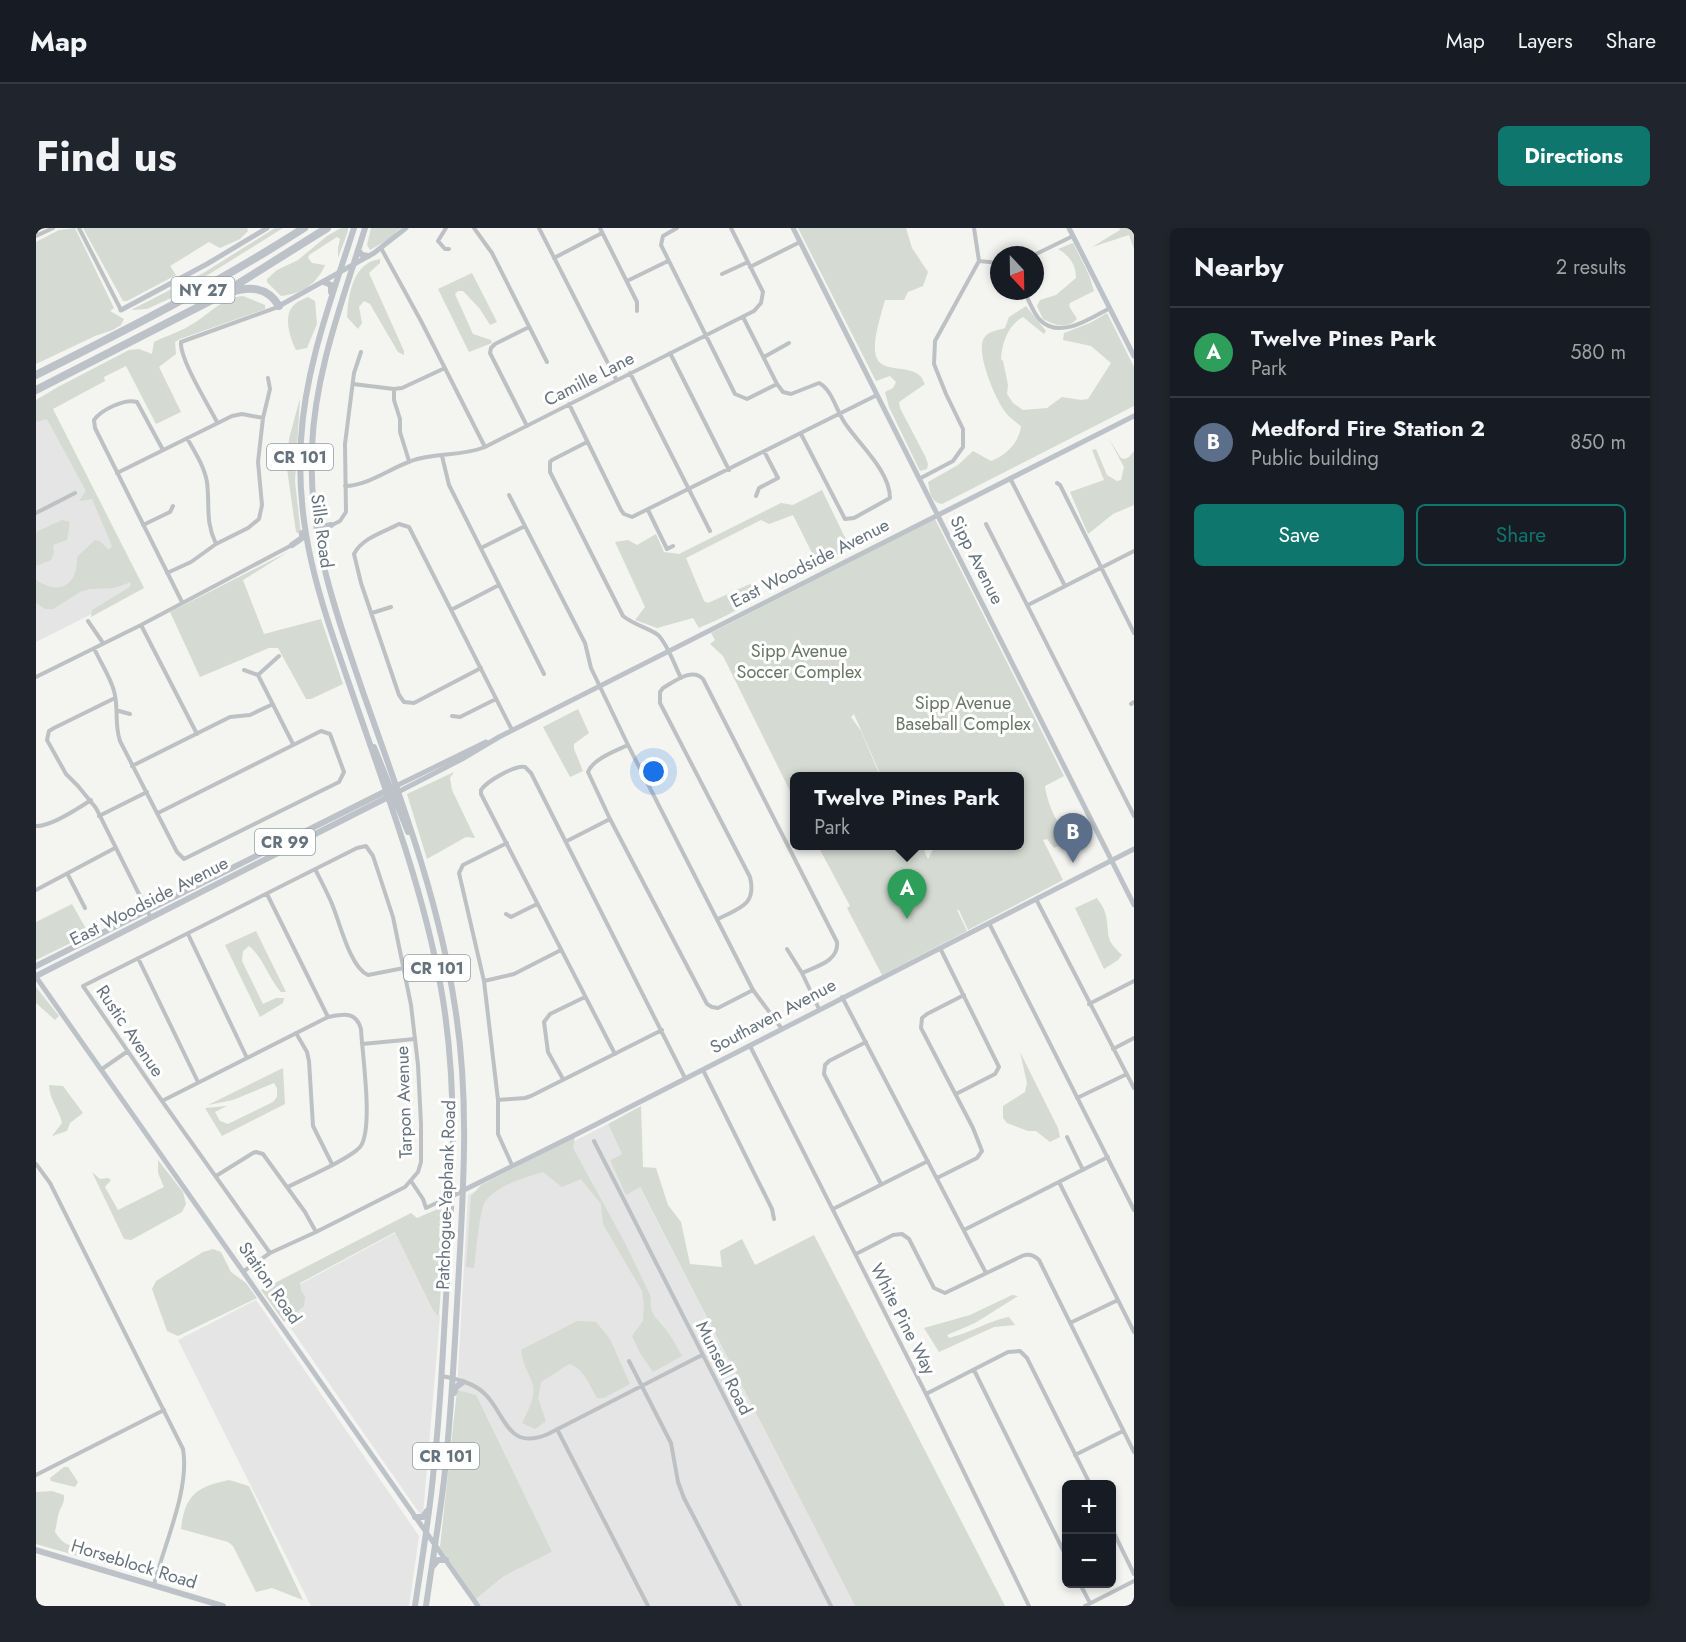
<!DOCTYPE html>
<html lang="en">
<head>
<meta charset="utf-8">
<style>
	:root { --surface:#171b24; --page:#20242c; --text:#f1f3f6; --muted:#9ea1a6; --line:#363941; --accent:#0f766e }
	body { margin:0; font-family:Jost,sans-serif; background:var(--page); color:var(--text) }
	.controls { position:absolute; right:18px; bottom:18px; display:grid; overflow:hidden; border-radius:9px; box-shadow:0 3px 9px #0003 }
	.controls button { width:54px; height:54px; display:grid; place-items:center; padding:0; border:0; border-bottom:2px solid var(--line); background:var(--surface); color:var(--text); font:30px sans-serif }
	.compass { position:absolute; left:954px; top:18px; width:54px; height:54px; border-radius:50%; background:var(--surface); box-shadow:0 3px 9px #0003; rotate:158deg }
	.you { position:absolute; left:618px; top:544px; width:21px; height:21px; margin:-15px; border:4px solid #fff; border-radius:50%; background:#1a73e8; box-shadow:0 0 0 9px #1a73e833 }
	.badge { display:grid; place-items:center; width:39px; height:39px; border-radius:50%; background:var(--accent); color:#fff; font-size:20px; font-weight:700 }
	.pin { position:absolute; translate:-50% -50px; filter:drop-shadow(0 2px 3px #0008) }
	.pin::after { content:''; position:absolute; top:32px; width:21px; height:18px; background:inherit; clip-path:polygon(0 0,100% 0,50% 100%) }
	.popup { position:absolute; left:754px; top:544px; width:234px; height:78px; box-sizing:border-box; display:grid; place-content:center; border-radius:9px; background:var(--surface); filter:drop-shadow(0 2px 4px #0005); font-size:20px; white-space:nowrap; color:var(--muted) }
	.popup b { font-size:22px; color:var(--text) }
	.popup::after { content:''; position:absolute; left:50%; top:100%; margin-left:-12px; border:12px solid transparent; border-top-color:var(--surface) }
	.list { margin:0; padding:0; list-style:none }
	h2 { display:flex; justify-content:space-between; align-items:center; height:78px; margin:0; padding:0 24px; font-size:26px }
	h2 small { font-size:20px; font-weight:400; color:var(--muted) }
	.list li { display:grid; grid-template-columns:39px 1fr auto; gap:18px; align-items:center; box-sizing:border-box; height:90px; padding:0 24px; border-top:2px solid var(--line) }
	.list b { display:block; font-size:22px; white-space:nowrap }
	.list p { margin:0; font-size:20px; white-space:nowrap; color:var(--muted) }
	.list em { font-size:20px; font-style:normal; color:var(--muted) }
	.actions { display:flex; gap:12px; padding:18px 24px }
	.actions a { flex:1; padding:14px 0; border:2px solid var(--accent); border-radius:9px; text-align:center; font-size:21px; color:var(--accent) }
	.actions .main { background:var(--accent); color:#fff }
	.map { position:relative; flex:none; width:1098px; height:1378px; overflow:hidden; border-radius:9px }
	header { display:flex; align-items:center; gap:36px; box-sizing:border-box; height:84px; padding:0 30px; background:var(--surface); border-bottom:2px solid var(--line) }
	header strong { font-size:28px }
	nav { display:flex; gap:33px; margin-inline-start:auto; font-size:21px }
	.intro { display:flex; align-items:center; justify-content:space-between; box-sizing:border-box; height:144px; padding:0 36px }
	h1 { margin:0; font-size:42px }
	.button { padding:15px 27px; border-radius:9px; background:var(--accent); color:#fff; font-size:21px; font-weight:700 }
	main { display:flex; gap:36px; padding:0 36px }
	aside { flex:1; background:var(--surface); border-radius:9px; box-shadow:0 3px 9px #0003 }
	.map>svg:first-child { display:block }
	.built { fill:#e4e5e4 }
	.green { fill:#d5dad2 }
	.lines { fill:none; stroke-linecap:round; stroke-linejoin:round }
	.street { stroke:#bdc1c4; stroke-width:4 }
	.secondary { stroke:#bcc2c7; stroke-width:5 }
	.primary { stroke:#bcc2c7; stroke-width:6 }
	.highway { stroke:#bcc2c7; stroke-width:8 }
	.labels { text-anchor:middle; stroke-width:6; stroke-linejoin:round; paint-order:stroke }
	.shield { fill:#fff; stroke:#949da5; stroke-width:1.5 }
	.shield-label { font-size:16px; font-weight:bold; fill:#66737e }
	.street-label { font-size:18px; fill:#66737e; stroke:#fff }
	.park-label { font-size:18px; fill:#687664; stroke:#fff }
</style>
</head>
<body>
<header>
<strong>Map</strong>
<nav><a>Map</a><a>Layers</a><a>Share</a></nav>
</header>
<div class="intro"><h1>Find us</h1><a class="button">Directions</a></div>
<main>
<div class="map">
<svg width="1098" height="1378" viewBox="0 0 1098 1378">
	<rect width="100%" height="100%" fill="#f4f4f1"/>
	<path class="built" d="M11,185L105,361L0,414V191Z
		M572,896L586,926L574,932L590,966L603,958L819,1378H445L440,1371L468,1348L516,1324L421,1162L432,967Z
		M361,1004L404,1088L387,1286H384L235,1072Z
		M220,1072L383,1308L373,1378H275L142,1112Z"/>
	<path class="green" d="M39,0L78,80L74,83L88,91L85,97L77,102L59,108L0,136V14L23,2Z
		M47,0H211L212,3L204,11L184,20L173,14L134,38L140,47L91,73H87Z
		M239,0H247L135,70L111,81L95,82L169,44Z
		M305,0H312V3L302,30V20L304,11L301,9L273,27L272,30L276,35L289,37C281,56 265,66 245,68L231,54V51L241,42L262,32L291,8Z
		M335,0H365L353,11L334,22L331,17Z
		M762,0H870L876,20L892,44L887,58L872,64L868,72H849C845,87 838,107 839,123C841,148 872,135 884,148C887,150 887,154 889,156L863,174L864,180L889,228L892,236L891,241L884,243L853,179L849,164L857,160L860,154L854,148L840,153Z
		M1083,0H1098V21L1093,7L1056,19L1084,2Z
		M1037,15L1053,47L1058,63L1034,75L1033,78L1041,91C1030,102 1019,97 1007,91L1001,78L1004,72L1020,67L1040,50C1040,37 1034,28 1022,21Z
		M344,31V35L333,45L368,123V127L362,124L334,76L328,73L323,79L326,95L322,101L311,89C312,68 317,34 344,31Z
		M436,45L461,94L454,97L444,81L427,63H422L419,66L437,106L455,112L456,115L433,124L402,61Z
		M207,68L229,77V81L144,111L139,114L140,126L123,139L145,184L120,196L90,138L68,149L69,153L17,181L108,360L55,389L56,382L94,359L95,354L78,360L53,361L44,364L17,381H9L0,375V352C24,368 42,357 41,329L59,312L65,314L73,322L76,318L56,271L43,273L50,263L11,191L0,194V172L22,159L93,122L103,121L116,126L118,114C129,108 142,105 153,98C172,88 185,70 207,68Z
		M272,69L279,73L281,96L271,120L260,122C254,110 246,87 259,76C262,73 268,71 272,69Z
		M990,78L1010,103L1008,106L987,89C972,97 966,115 965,131L967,133L972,157L971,166L977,175L987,182L1011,180L1026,169L1045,172L1052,171L1075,135L1055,118L1027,112L1028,105L1054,95L1071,85L1098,139V178L906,276C894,274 894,263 892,254L922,237L937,223L955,233C970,227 983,215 985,198C980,194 974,190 970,185C960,173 939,124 948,110C952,103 963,102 969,100L973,89Z
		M264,170L259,253L265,307L260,304L251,241L253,211Z
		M1073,211L1085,230L1089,231L1093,229L1098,223V277L1077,286L1052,306L1034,264L1068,252L1056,222L1060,221L1071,247L1081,253L1085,252L1088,239Z
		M786,262L814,320L782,337L757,287L733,296L725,292L650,330L668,373L672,375L714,356L722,359C715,380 682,391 663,400L657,390L621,400L599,392L609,379L579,314L592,312L601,317L620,306L628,324L643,326L745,275L757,277Z
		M899,291L1028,548L1009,558C1010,568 1019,598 1030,600C1036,601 1043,596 1048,594L1054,596V602L1018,620L1011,611L1007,612L1027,652L932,702L923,682H921L931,703L846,747L811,680L814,678L782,618H897L888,623L892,631L899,618H984V548H845L818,486L815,489L825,503L844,548H758V571L687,428L674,416L679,412L675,405Z
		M26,292L34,294L31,312L17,317L18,325L15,332L0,338V304Z
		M252,324L207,352L228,406L285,391L307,456L275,471H270L242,420H233L164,449L134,384Z
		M542,481L553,505L538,516V521L547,543L534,549L507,499Z
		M418,544L414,550L416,562L439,610L430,609L391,631L371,566Z
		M1061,670C1064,675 1069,681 1070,688C1074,709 1068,710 1086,727L1082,732L1068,741L1039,680Z
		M36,676L53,706L0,732V694Z
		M220,703L250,764H245C232,750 228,730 213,718L207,723L206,733L227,776L240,770H248L247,775L224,789L189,717Z
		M0,759L23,788L19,792L0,775Z
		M984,824L1022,900L1024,909L1014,914L1000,903H992L971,895L967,890V878L989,864L991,855Z
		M247,840L249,876L186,908L169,880L191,878L179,884L184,893L192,896L237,874L241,869V860L238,855L197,872L172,877Z
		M13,857L27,858L47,885L34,895L31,903L16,908L26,895C23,880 14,874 13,857Z
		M605,878L607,939L620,940L632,977L645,994L654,1036L686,1039L684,1023L706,1011L719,1037L778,1007L969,1378H819L604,959L590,967L574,932L586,926L572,896Z
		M539,909L537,920L589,1015L615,1069C612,1088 624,1092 633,1106C638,1113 642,1121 646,1128L617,1144L604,1125L596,1108L607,1093L608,1077L606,1063L567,996L565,976L545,951L526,959L507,944C490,949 459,958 449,974C443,983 440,1027 438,1040L430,1039L435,968L445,957Z
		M122,932L147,964L150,976L146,984L95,1012L88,1011L56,944L64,951L72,950L75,952L69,959L82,982L128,959L122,945Z
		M404,980L410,989L403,1087H401L397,1082L359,1004L264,1055L265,1063L269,1068L268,1078L248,1094L225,1062L375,985L381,990Z
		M177,1021L185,1024L195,1044L210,1055L221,1070L142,1108L131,1103L116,1061L120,1053L167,1024Z
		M976,1067L982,1068L939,1095L911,1107L913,1110C934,1105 952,1093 973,1089L979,1097L958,1099L903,1124L888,1100L934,1087Z
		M541,1093L560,1094L574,1111L594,1156L568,1170H561C554,1158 547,1139 533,1136L505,1154L502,1170L510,1193L499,1201L486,1195C492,1183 501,1167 496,1154C491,1141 487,1137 485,1122Z
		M421,1162L440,1167L516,1324L468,1348L440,1371L404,1319Z
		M28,1239H32L42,1254L39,1259L15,1253L14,1250Z
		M193,1252L213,1258L267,1372L236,1360L220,1364L197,1318L192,1314L145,1301C149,1267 160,1259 193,1252Z
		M16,1263L28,1267C29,1276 24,1279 22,1288C21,1293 20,1299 19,1304C22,1308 25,1313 29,1315C49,1326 89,1325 102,1345L0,1316V1264Z"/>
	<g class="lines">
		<path class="street" d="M43,0L85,82
			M410,0L402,13L409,21H413
			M438,0L456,25L511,134
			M503,0L580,151
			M564,0L601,74V83
			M641,0L627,8L625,17L699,166L711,171L741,156
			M0,8L17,0
			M345,20L385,93L449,219
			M998,27L1037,8
			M518,30L566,5
			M943,33L963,35
			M714,39L764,14
			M686,46L712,34
			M591,53L632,33
			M988,63C993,72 997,85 1004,92C1024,112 1055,90 1074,80
			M707,89L741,156L747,164L755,166L783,155C797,162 801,186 811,198C825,218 854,244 854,270L818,290L809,291L765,206
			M634,125L693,242
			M728,129L753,115
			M594,145L674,303
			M317,156L358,161L366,160L409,140
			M358,161V172L364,191V204L373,233
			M533,176L585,282L588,286L596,289L841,167
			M181,194C173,178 143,130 145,114L242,79
			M491,198L454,125L455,120L459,116L493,99
			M151,210C159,224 168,238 171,254C174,278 169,293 180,316
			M551,214L516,232L514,234V244L587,388C598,397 615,401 622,407C631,415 639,438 645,450
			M127,222L101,174C89,170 65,182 58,192L59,200L146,374
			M406,228L413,257L508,446
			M81,245L196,188L206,186L227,190
			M974,250L1029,358
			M883,251L917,233L927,219V201L910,166L898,136L899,113L943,33L938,0
			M1021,255L1024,257L1098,405
			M309,258C333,257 353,241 375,233C398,224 425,229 449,219L718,83L725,75L727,64L695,0
			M473,267L549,415L555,440L592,517L717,762L746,801
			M720,268L723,260L742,250L728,223
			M612,282L631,321L637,318
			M0,285L39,265
			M950,296L1098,588
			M107,297L134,284L137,278
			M296,297L304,293L310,284L309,216L318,145L325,124
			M445,320L489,298
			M131,345L155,334L180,316L212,300L223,291L226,277L222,234L227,190L234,161L232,150
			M992,377L1098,323
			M415,382L463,357
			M336,385L355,379
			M52,393L67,415
			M105,397L161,506
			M58,420C64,434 74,448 78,463C83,480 78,496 84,513L141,624L148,631L303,554L308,544L294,506L285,503L122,585
			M445,440L378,475L368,474L363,467L325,355L318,326C326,310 348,304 363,296L373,299L476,502
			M208,442L222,447L257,516
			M222,447L243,428
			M0,449L105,397L256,317
			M79,470L18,500L13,503L11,512L30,546L42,558L60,580L114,688
			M1095,476L1098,474
			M83,483L94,486
			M416,488L424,489L460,471
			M592,517C579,523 557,531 552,544L574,591L671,776L676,779L682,780L717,762
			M96,538L194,489L214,487L237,476
			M63,588L111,564
			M0,598C13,599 43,580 55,572
			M531,613L574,591
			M471,615L427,637L423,645L448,753L462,872V906L476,937
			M279,641C285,653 291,664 296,676C303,692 314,740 332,747L368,740
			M32,647L49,680
			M0,662L79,620
			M231,666L292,789
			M1000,671L1098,860
			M470,686L475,689L501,676
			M682,691C703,680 721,677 714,649L624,475V464L627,460C638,454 656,439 667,451L801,714C803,733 781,738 766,745
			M953,695L1098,982
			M152,706L211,830
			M904,720L963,839L959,846L920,866
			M751,721L766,745L783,781
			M102,730L162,854
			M448,753L478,746L525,722
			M806,769L950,1045
			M1053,776L1098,753
			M260,805L271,824L273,833L277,898L296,936
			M830,814L793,833L789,837L788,846L845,956
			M326,816L379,811
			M714,818L890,1166L993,1378
			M1077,821L1098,810
			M579,826L445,566V562C451,553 479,537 489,539L495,545L649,850
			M66,841L92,823
			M667,842L736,981L738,991
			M527,851L512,824L508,794L514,786L549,769
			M1041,870L1091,846
			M462,872L489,870L495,868L626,802
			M126,873L292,789C308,786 320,783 325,801C326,825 338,902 324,919C314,931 267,951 252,959
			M1031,909L1047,942
			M558,913L795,1378
			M0,936L14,955L147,1221C154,1262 128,1316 118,1357
			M180,948L217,925L220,924L227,926L269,984L280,1004
			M901,950L941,930L946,923L937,900L885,800L886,790L891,786L928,767
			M375,953L387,971L390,980L415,968
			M1023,954L1098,1104
			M797,981L892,933
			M928,1002L1072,929
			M820,1026L857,1007L866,1006L873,1011L898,1060L909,1065L986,1028C993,1025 998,1027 1003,1032L1098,1224
			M208,1043L234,1025L280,1004L369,959L382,944L385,934V896L382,837L375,777L357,689L337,628L330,618L321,620L47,758L126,873L234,1025
			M1034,1095L1082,1072
			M593,1133L635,1215L642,1254L648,1270L704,1378
			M938,1142L1030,1328
			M406,1148C421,1151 438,1155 449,1166C469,1185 471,1224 512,1206L666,1127
			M890,1166L972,1124L984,1123L991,1130L1054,1256
			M521,1201L612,1378
			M1039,1227L1087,1203
			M0,1247L128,1182
			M1076,1301L1098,1346
			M1044,1356L1054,1375
			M1049,1378L1098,1353"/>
		<path class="secondary" d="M757,0L1098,677
			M1033,0L1098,128
			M243,78L338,25L370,0
			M85,82L171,36L231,0
			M360,558L450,514
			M362,564L426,531L463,509L1098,188
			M0,749L442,1378
			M416,968L551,901L1098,621"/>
		<path class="primary" d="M318,0C296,69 269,139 265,212C259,307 287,380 317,467C351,567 390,667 407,772C422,866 417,959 411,1054C407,1115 405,1177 398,1238C394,1285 386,1331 379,1378
			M329,0C307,72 279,143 276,219C272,310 299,382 328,467C364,569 403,671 419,779C433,866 428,952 423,1040C419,1111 416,1181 408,1252C403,1294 396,1336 390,1378
			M322,22L326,27L332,28
			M288,54L295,57V64
			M281,293L286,299L295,297
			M256,317L266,310V305
			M338,519L372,604
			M0,738L360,558
			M0,748L362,564
			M418,1165L420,1159L427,1154
			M379,1289H387L391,1283
			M0,1322L187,1378
			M397,1338L402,1332H410"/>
		<path class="highway" d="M192,65C213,58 231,58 243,78
			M0,147C92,101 181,56 268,0
			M0,162L178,71L291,0"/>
	</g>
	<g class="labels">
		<g class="shield">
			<rect x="135.5" y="49" width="63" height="26" rx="4.5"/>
			<rect x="231" y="216" width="66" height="26" rx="4.5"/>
			<rect x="219" y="601" width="60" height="26" rx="4.5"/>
			<rect x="368" y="727" width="66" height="26" rx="4.5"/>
			<rect x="377" y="1215" width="66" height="26" rx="4.5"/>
		</g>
		<g class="shield-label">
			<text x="167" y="68">NY 27</text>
			<text x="264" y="235">CR 101</text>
			<text x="249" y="620">CR 99</text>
			<text x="401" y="746">CR 101</text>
			<text x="410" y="1234">CR 101</text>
		</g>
		<g class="street-label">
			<text transform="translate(553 151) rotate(-27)" y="6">Camille Lane</text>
			<text transform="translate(286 303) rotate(82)" y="6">Sills Road</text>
			<text transform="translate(941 332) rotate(63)" y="6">Sipp Avenue</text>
			<text transform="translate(774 335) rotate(-27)" y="6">East Woodside Avenue</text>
			<text transform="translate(113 673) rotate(-27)" y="6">East Woodside Avenue</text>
			<text transform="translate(737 788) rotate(-28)" y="6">Southaven Avenue</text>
			<text transform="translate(94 803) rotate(56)" y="6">Rustic Avenue</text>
			<text transform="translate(368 874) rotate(-92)" y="6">Tarpon Avenue</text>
			<text transform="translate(410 967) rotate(-88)" y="6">Patchogue-Yaphank Road</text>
			<text transform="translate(234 1055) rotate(55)" y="6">Station Road</text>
			<text transform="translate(867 1091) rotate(63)" y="6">White Pine Way</text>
			<text transform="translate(688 1140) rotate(63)" y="6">Munsell Road</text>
			<text transform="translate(98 1336) rotate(17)" y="6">Horseblock Road</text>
		</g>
		<g class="park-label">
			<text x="763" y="429">Sipp Avenue<tspan x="763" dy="21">Soccer Complex</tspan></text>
			<text x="927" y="481">Sipp Avenue<tspan x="927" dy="21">Baseball Complex</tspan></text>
		</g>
	</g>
</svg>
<div class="controls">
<button>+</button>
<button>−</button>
</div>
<svg class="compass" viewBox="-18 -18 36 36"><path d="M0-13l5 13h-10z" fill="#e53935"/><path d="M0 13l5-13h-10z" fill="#9ea1a6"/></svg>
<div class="you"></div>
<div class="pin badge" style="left:871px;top:691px;background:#2e9e5b">A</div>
<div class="popup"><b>Twelve Pines Park</b>Park</div>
<div class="pin badge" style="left:1037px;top:635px;background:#5c6f8a">B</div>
</div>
<aside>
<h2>Nearby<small>2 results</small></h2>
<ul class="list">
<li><span class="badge" style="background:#2e9e5b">A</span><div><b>Twelve Pines Park</b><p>Park</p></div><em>580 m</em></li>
<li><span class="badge" style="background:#5c6f8a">B</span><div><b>Medford Fire Station 2</b><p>Public building</p></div><em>850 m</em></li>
</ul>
<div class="actions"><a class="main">Save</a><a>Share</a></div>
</aside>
</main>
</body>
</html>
